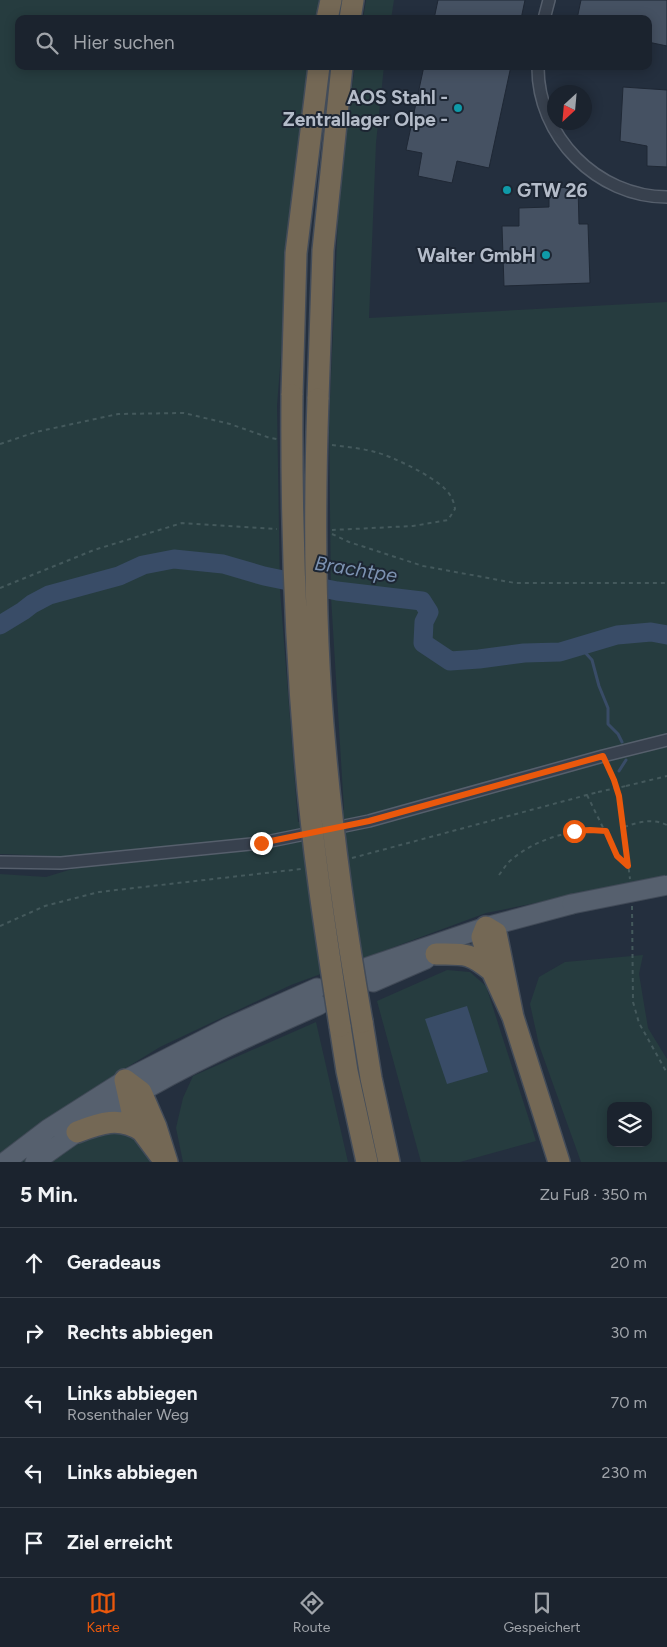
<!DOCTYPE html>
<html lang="de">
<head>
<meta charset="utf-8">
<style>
	:root { --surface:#1b232e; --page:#242b36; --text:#f1f3f6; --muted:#a0a4aa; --line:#39404a; --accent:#ea580c }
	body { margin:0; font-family:Figtree,sans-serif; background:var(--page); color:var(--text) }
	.controls { position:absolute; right:15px; bottom:15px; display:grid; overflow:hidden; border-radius:10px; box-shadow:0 2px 12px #0003 }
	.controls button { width:45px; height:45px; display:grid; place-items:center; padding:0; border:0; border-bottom:1px solid var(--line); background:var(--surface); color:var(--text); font:25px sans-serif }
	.compass { position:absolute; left:547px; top:85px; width:45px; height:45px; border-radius:50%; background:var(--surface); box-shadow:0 2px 12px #0003; rotate:206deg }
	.stop { position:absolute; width:15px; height:15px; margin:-11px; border:4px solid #ea580c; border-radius:50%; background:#fff }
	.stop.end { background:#ea580c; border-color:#fff; box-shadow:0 1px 5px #0008 }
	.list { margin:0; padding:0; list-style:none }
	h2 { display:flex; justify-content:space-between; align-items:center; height:65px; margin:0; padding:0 20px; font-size:21px }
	h2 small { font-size:16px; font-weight:400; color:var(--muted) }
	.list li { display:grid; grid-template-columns:32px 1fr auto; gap:15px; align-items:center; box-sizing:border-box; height:70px; padding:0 20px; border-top:1px solid var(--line) }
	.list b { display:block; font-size:19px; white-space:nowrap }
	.list p { margin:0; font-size:16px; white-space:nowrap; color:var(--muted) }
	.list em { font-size:16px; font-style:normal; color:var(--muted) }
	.icon { flex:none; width:28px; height:28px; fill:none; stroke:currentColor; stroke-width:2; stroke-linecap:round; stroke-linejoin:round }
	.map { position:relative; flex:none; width:667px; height:1162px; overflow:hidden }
	.search { position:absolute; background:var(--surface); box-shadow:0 2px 12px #0003; left:15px; right:15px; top:15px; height:55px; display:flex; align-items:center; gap:12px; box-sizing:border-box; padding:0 18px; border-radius:10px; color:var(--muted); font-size:19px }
	.sheet { height:415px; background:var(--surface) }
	nav { display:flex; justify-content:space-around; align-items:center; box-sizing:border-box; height:70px; border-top:1px solid var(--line); background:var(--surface); font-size:14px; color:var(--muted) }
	nav a { display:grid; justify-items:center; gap:2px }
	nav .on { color:var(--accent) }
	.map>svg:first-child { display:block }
	.green { fill:#263c3f; fill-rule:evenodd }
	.water { fill:#394c67 }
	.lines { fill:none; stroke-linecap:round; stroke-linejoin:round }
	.stream { stroke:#394c67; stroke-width:3 }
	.river { stroke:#394c67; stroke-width:19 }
	.building { fill:#455162; stroke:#1f2835 }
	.minor-casing { stroke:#565f6c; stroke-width:14 }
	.primary-casing { stroke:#414a57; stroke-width:21 }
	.motorway-casing { stroke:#434c59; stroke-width:24 }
	.path { stroke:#44595c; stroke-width:2; stroke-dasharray:4 4; stroke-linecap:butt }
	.minor { stroke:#38414e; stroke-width:11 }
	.primary { stroke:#56606e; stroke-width:19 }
	.motorway { stroke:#746855; stroke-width:21 }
	.primary-bridge-casing { stroke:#414a57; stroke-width:21; stroke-linecap:butt }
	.motorway-bridge-casing { stroke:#434c59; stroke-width:24; stroke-linecap:butt }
	.path-bridge { stroke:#44595c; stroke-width:2; stroke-dasharray:4 4; stroke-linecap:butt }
	.primary-bridge { stroke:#56606e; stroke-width:19 }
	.motorway-bridge { stroke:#746855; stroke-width:21 }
	.route { stroke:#ea580c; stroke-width:6 }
	.culture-dot { fill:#0f9aa8; stroke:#1d2633; stroke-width:2 }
	.labels { text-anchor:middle; stroke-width:4; stroke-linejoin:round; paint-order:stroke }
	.poi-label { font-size:19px; font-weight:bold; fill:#b4bcc9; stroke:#1d2633; text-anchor:end }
	.water-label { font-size:20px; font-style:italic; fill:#7c92b1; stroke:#1d2633 }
</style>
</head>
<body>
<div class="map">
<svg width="667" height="1162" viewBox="0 0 667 1162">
	<rect width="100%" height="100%" fill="#242f3e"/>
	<path class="green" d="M0,0H319L316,19H19V66H310L295,175L277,406L280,590L298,822L344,810L331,597L329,421L340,173L355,66H384L376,143L369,318L667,302V877L486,913L291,985L160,1047L103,1082L109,1127L141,1139L150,1162H0V874L46,877L108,858L0,854Z
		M366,0H394L391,19H363Z
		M643,955L639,974L648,1028L667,1059V1162H581L539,1045L530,1004L539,977L565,962ZM611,1106H648V1143H611Z
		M447,970L470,972L486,986L536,1141L460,1162H421L377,1001Z
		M316,1022L348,1162H183L176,1128L183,1098L193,1076Z"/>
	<path class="water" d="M467,1006L488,1072L447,1084L425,1019Z"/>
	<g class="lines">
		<path class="stream" d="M579,646L592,660L599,686L608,708V724L618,734L622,742
			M619,771L626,760"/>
		<path class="river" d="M0,625L23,611L32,604L49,595L119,576L143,565L174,559L223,564L264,576L337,591L422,601L429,612L424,622L423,643L450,661L479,659L524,653L560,652L617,635L651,632L667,635"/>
	</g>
	<path class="building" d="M438,0H525L521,19H434Z
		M581,0H667V46L648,42V19H577Z
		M424,66H511L489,168L457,161L452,183L418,176L422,153L406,150Z
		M623,87L667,90V167L647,166V146L620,141Z
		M578,187L579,224H588L590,283L504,286L502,226H519V208L549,207V188Z"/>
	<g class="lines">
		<defs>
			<path id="minor" d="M544,19L549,0
				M538,66C537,136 597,197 667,197
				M0,862L61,863L261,843L369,821L603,756L667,740"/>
			<path id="primary" d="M368,967L486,927L572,904
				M373,982L426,959
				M5,1162L48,1129L125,1080L227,1028L317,988
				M35,1162C65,1140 95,1119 127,1100C188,1063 254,1034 319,1005"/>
			<path id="motorway" d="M327,19L331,0
				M350,19L353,0
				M292,395L296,253L319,66
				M318,399L323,250L342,66
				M436,954C465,954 469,952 492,971
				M513,1017L496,933L486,927L482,937L492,971L513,1017L559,1162
				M362,1022L371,1078L389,1162
				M340,1026L347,1071L367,1162
				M125,1080L141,1092L156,1127L167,1162
				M125,1080L133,1116L142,1131L159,1154
				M77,1132C100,1123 120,1116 142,1131"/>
		</defs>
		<use href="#minor" class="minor-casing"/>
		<use href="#primary" class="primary-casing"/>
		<use href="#motorway" class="motorway-casing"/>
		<path class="path" d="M0,444L36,432L118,414L184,413L230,424L270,438L277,439
			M332,445C346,447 361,448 375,452C392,456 432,476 444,488C450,493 454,501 455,509L448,520L413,526L332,530
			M332,534L349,542L423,566L515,583H667
			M0,588L94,550L182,523L277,529
			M608,767C624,802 625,841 630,879
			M626,786L667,776
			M587,795L617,856L628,866
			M624,827C639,822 652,818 667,825
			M352,858L598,792
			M499,875C503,870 506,864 511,860C537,838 574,828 606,831
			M632,906L633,1002L639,1023L667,1073
			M0,926L45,906L99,892L301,869"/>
		<use href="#minor" class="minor"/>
		<use href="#primary" class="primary"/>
		<use href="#motorway" class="motorway"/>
		<defs>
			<path id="primary-bridge" d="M572,904L667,885"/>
			<path id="motorway-bridge" d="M292,395C291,516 295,635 305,755C312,846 326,936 340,1026
				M318,399C314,515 314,632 325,748C333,840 346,931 362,1022"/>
		</defs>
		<use href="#primary-bridge" class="primary-bridge-casing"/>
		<use href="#motorway-bridge" class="motorway-bridge-casing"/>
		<path class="path-bridge" d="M598,792L626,786"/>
		<use href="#primary-bridge" class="primary-bridge"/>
		<use href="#motorway-bridge" class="motorway-bridge"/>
	</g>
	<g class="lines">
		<path class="route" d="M261,843L369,821L603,756L614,780L619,796L628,866L617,856L606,831L590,830L574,831"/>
	</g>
	<g class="culture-dot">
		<circle cx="458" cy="108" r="5"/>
		<circle cx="507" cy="190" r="5"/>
		<circle cx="546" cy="255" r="5"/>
	</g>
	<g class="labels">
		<g class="poi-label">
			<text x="448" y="104">AOS Stahl -<tspan x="448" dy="22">Zentrallager Olpe -</tspan></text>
			<text x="517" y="197" text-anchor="start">GTW 26</text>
			<text x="536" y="262">Walter GmbH</text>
		</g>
		<g class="water-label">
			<text transform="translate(356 569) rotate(9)" y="7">Brachtpe</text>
		</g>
	</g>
</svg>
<div class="controls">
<button><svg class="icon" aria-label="layers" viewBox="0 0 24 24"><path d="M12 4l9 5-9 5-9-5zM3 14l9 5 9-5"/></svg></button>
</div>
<svg class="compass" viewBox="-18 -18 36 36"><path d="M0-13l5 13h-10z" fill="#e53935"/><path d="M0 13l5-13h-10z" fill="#a0a4aa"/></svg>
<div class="stop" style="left:574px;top:831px"></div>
<div class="stop end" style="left:261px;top:843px"></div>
<div class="search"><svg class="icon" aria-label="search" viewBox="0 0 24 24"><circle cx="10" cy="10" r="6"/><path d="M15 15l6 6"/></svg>Hier suchen</div>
</div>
<section class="sheet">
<h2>5 Min.<small>Zu Fuß · 350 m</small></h2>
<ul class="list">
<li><svg class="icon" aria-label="ahead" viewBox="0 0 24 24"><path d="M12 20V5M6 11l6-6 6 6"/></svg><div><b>Geradeaus</b></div><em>20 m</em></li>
<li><svg class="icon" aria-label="right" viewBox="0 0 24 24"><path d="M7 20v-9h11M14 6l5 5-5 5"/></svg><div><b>Rechts abbiegen</b></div><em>30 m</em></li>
<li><svg class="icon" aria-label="left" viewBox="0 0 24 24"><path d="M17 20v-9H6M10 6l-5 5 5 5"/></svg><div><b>Links abbiegen</b><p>Rosenthaler Weg</p></div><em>70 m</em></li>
<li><svg class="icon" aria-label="left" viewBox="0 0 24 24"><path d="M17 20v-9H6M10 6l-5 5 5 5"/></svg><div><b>Links abbiegen</b></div><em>230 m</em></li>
<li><svg class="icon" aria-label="arrive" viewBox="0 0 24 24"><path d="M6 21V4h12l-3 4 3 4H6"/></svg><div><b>Ziel erreicht</b></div></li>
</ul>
</section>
<nav>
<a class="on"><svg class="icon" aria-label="map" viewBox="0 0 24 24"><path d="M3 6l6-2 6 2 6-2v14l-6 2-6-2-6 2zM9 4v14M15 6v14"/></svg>Karte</a>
<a><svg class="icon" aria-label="directions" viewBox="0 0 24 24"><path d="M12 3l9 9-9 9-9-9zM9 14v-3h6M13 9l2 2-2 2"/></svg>Route</a>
<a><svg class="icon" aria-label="saved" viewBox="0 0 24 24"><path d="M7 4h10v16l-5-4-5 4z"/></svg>Gespeichert</a>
</nav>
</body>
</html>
